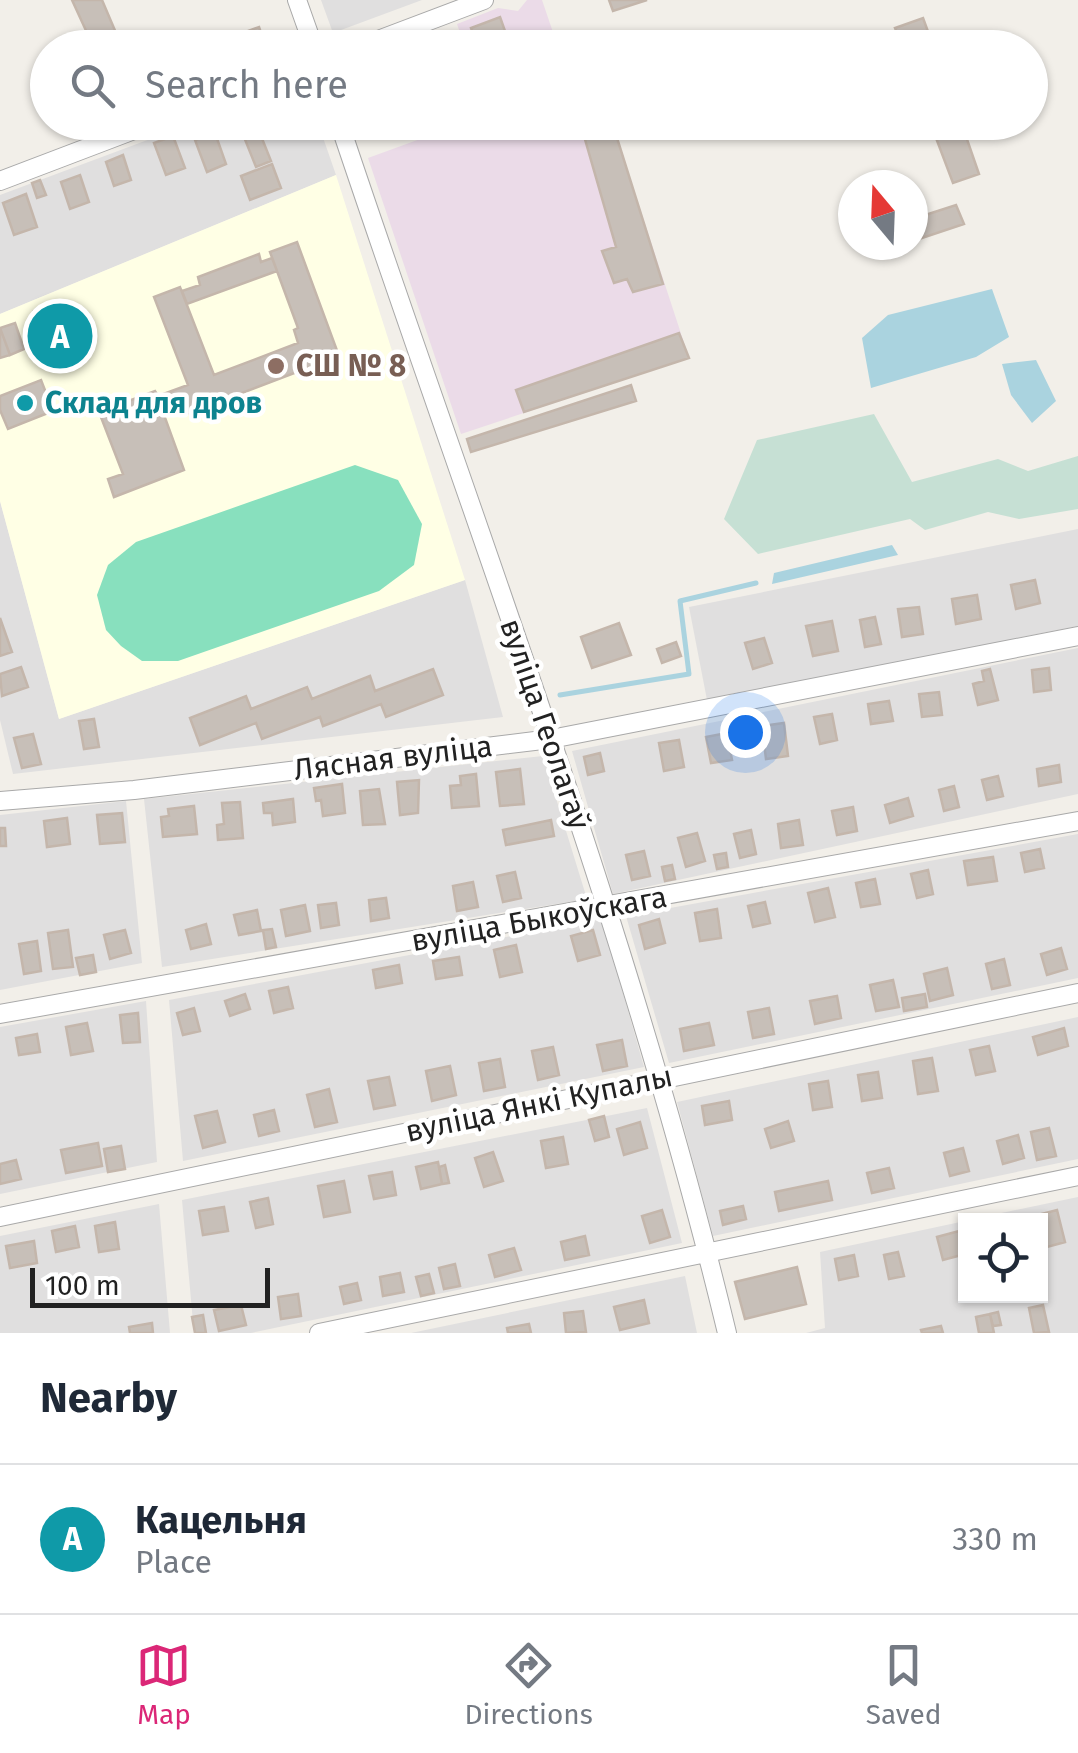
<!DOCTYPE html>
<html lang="en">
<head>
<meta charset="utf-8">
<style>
	:root { --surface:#fff; --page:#f2f2f3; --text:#1f2937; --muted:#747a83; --line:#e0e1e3; --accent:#db2777 }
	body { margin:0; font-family:"Fira Sans",sans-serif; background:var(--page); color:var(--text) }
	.controls { position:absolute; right:30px; bottom:30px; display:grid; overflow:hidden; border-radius:0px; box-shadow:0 2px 8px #0004 }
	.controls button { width:90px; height:90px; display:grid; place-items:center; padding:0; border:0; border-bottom:2px solid var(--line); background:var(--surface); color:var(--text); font:50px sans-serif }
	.compass { position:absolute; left:838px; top:170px; width:90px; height:90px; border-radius:50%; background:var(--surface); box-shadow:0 2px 8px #0004; rotate:341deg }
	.scale { position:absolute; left:30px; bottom:25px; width:240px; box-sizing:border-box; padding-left:10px; border:5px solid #222; border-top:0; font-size:28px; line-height:35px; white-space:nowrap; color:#222; -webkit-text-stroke:8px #fff; paint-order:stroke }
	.you { position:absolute; left:745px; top:732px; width:35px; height:35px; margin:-25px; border:8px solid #fff; border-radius:50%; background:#1a73e8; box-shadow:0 0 0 15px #1a73e833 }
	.badge { display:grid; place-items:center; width:65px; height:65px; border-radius:50%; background:var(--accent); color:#fff; font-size:32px; font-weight:700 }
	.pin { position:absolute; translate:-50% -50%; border:5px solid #fff; box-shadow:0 2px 10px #0006 }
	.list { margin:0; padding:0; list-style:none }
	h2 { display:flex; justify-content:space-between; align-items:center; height:130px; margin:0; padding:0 40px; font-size:42px }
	h2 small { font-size:32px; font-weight:400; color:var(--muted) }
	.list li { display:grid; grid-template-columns:65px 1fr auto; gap:30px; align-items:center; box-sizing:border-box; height:150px; padding:0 40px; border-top:2px solid var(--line) }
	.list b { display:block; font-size:38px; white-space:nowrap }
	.list p { margin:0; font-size:32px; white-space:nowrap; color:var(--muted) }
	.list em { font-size:32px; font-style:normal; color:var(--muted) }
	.icon { flex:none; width:55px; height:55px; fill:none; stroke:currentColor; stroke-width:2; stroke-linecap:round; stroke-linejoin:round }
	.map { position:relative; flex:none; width:1078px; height:1333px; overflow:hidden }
	.search { position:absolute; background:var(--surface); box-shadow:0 2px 8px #0004; left:30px; right:30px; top:30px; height:110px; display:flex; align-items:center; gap:25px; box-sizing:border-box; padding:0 35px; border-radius:55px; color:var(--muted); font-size:38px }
	.sheet { height:280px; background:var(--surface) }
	nav { display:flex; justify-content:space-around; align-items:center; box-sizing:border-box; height:140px; border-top:2px solid var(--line); background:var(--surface); font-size:28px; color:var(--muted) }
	nav a { display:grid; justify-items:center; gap:5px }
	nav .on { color:var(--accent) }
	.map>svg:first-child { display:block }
	.residential { fill:#e0dfdf }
	.industrial { fill:#ebdbe8 }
	.education { fill:#ffffe5 }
	.wetland { fill:#c6e0d4 }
	.pitch { fill:#88e0be }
	.water { fill:#aad3df }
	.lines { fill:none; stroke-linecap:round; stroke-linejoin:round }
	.stream { stroke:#aad3df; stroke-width:5 }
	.building { fill:#c7bfb8; stroke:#c4b6ab; stroke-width:2.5 }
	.minor-casing { stroke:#a9a9a9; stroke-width:20 }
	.minor { stroke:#fff; stroke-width:18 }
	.education-dot { fill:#8d6e63; stroke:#fff; stroke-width:4 }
	.culture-dot { fill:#0f9aa8; stroke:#fff; stroke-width:4 }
	.labels { text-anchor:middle; stroke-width:9; stroke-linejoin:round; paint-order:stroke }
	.education-label { font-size:30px; font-weight:bold; fill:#785e54; stroke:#fff; text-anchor:start }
	.culture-label { font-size:30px; font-weight:bold; fill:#0d838f; stroke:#fff; text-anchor:start }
	.street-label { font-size:30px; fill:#222; stroke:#fff }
</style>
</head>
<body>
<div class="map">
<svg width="1078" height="1333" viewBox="0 0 1078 1333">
	<rect width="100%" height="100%" fill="#f2efe9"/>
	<path class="residential" d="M321,0H422L333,33Z
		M193,123H318L336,175L0,314V195Z
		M0,501L59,719L465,580L503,717L13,774L0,720Z
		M1078,529V626L707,700L689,607Z
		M1078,648V794L613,894L572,751Z
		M543,756L587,899L162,967L144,799Z
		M126,801L142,963L0,990V815Z
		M1078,834V978L669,1063L626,916Z
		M602,919L644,1067L183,1161L169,1000Z
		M146,1001L157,1162L0,1194V1027Z
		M1078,1017V1159L713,1236L677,1102Z
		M647,1108L682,1243L251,1333H194L182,1200Z
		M1078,1197V1333H806L825,1328L820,1252L965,1221L966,1296H1040V1220H968Z
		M159,1204L170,1333H0V1236Z
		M685,1276L697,1333H411Z"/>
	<path class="industrial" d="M527,0H542L558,47H465L457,24L498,8L518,11Z
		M464,123H612L689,358L461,434L368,158Z"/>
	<path class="education" d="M336,175L465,580L59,719L0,501V314Z"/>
	<path class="wetland" d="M874,414L912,482L998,459L1028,471L1078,456V509L1019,519L988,512L925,530L910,519L758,554L724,519L757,440Z"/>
	<path class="pitch" d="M355,465L398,480L422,524L414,565L379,591L178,661H142L121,646L106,630L97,595L108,565L136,542Z"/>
	<path class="water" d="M992,289L1009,337L976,357L871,388L862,338L888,315Z
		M1036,360L1056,401L1032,423L1011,395L1002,364Z
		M892,545L898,555L772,584L774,573Z"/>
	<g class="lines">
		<path class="stream" d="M560,695L689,674L680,601L756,583"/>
	</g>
	<path class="building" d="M72,0H102L119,40L94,48Z
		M609,0H647L613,11Z
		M500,17L511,48H478L471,28Z
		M923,18L934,48H903L895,28Z
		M259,27L266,48H216L215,43Z
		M679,34L684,48H642Z
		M221,122H253L255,127L226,137Z
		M580,122H612L663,284L633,292L627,279L614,283L602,251L616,247Z
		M930,122H961L979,174L953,183Z
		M259,131L271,161L256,167L244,137Z
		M215,133L226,164L207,172L195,140Z
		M173,136L185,168L166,175L154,143Z
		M123,155L131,180L114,186L106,162Z
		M272,164L281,188L250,200L241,176Z
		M80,175L89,202L70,209L61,182Z
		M40,180L46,195L37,198L32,183Z
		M26,194L37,227L14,235L3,203Z
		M956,205L964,224L913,241V219Z
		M297,242L339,356L189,413L186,406L164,415L184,470L114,497L108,479L123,474L99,412L155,391L158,396L188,385L154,297L180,287L214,375L298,343L294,330L298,328L270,252Z
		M259,254L261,262L272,258L277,271L187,304L182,291L200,285L198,277Z
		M56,302L60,311L70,306L82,333L69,339L76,357L58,365L34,311Z
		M15,323L24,349L10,355L0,328Z
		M0,328L10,355L0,358Z
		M679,333L689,358L524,412L516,390Z
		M41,380L53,411L8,429L0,410V396Z
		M631,385L636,401L471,452L467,439Z
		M1035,580L1040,603L1016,609L1011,585Z
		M977,595L981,619L956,624L952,599Z
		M919,607L923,634L902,637L898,609Z
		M875,617L881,644L865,647L860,620Z
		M0,618L12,652L0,656Z
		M832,621L838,651L813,656L806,626Z
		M619,623L631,655L592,668L581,637Z
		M764,638L772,663L753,669L745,643Z
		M676,642L681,656L662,663L657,649Z
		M21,667L28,687L2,696L0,674Z
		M1049,668L1051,690L1034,692L1032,670Z
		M433,669L443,695L386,717L381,704L323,726L320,717L262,739L256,723L200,745L190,718L246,696L251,709L307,687L312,699L370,676L375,691Z
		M990,669L998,700L978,705L973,684L984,681L982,671Z
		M939,692L942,715L922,717L919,694Z
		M889,701L893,721L871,724L868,704Z
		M832,714L837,740L820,744L814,717Z
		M94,719L99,747L84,749L79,721Z
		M784,723L788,756L766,759L762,726Z
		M727,733L732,760L711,763L706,737Z
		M33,734L41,764L22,768L14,738Z
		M679,740L684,767L664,771L659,743Z
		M600,753L604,771L588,775L584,757Z
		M1059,765L1061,782L1039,786L1037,769Z
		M520,769L524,804L500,806L496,772Z
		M476,774L479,806L452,808L450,786L461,785L460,776Z
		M998,776L1003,796L987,800L982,780Z
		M419,780L418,813L400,815L397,782Z
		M342,784L345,813L323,816L321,800L316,801L314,788Z
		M954,786L959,807L944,811L939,790Z
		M379,789L385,824L363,825L360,791Z
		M908,798L913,816L890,823L885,805Z
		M293,799L295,822L273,825L272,813H264L263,803Z
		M240,802L243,838L218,840L217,825L224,824L222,803Z
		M194,806L197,834L163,837L161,817L169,816L168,809Z
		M853,807L857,831L837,835L832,811Z
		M122,813L125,842L100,844L97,815Z
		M67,818L70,844L47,847L44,821Z
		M551,820L554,836L506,845L503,830Z
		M799,820L803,845L781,848L778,824Z
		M0,828H5L6,846H0Z
		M751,830L756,854L740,858L734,834Z
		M697,833L705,861L686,867L678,838Z
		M1040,849L1044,868L1025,872L1021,853Z
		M644,851L650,876L632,880L626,855Z
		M726,853L728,867L717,869L714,855Z
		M993,857L997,881L968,885L964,861Z
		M672,865L675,879L665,881L662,867Z
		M928,870L933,894L917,898L911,874Z
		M515,872L521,898L503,902L497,876Z
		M875,879L880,904L861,907L856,883Z
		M473,882L478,907L457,911L453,886Z
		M828,888L835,917L815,922L808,893Z
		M386,898L389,918L371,921L369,900Z
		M765,902L770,923L753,927L748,906Z
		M336,903L339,925L321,928L318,905Z
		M305,905L310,931L286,936L281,910Z
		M717,909L721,938L700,941L695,913Z
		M257,910L261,931L239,935L234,915Z
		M659,919L665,943L645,949L639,925Z
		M206,924L211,944L191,949L186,930Z
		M272,929L276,947L266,949L263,930Z
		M68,930L73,967L53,969L48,933Z
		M125,930L131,953L110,959L104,935Z
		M593,930L600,955L578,961L571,936Z
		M37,941L41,971L24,974L19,944Z
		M516,945L522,972L500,977L494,950Z
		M1061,948L1067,969L1047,975L1041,954Z
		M93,955L96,972L80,975L76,958Z
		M459,957L462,975L436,979L433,961Z
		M1004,959L1010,985L992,989L986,964Z
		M399,965L402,983L376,988L373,970Z
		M947,968L953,995L930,1001L924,974Z
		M893,980L899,1007L876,1011L870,985Z
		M288,987L293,1008L274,1013L269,991Z
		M245,994L250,1009L230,1016L225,1001Z
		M925,994L927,1007L904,1011L902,998Z
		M837,996L841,1018L815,1024L810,1001Z
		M194,1008L200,1031L183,1035L177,1013Z
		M769,1008L774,1034L753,1038L748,1012Z
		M138,1013L140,1042L123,1043L120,1015Z
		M87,1023L93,1051L71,1055L66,1027Z
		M709,1023L714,1045L684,1051L680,1029Z
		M1064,1028L1068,1046L1038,1055L1033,1037Z
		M37,1034L40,1052L19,1055L16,1038Z
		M622,1040L627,1066L603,1071L597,1045Z
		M989,1046L995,1071L976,1075L970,1050Z
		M553,1047L559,1075L538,1080L532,1051Z
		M932,1058L938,1091L918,1094L913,1061Z
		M500,1059L505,1087L484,1091L479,1063Z
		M450,1066L456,1095L432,1101L426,1071Z
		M878,1072L882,1098L862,1101L858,1075Z
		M389,1077L395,1105L374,1109L368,1081Z
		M828,1081L832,1107L813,1110L809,1084Z
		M329,1089L337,1122L315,1127L307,1095Z
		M729,1101L732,1120L705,1125L702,1106Z
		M274,1110L279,1131L259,1136L254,1115Z
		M217,1111L225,1142L203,1148L195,1116Z
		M604,1116L609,1137L595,1141L589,1120Z
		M788,1121L794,1141L771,1148L765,1129Z
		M640,1122L647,1148L624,1155L617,1129Z
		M1049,1128L1056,1156L1037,1160L1031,1132Z
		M1018,1135L1024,1158L1003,1164L997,1141Z
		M563,1137L568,1164L546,1168L541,1141Z
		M98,1143L102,1166L66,1173L61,1150Z
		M121,1146L125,1169L108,1172L104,1149Z
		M963,1148L969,1171L950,1176L944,1153Z
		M493,1152L503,1181L484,1187L475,1158Z
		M16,1160L21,1179L0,1184V1164Z
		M438,1162L442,1184L421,1189L416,1167Z
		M445,1165L449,1183L442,1184L439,1167Z
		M889,1168L894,1188L872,1193L867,1173Z
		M392,1172L396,1195L374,1199L369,1176Z
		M344,1181L350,1212L324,1217L318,1186Z
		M828,1181L832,1200L779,1211L775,1192Z
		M268,1198L273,1224L256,1228L250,1202Z
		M743,1206L746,1219L723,1225L720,1211Z
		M224,1207L228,1231L203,1235L199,1211Z
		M662,1210L670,1237L650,1243L642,1216Z
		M1057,1210L1065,1242L1047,1247L1038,1215Z
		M115,1222L119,1249L99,1252L95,1226Z
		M75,1226L79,1247L56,1252L52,1231Z
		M959,1231L965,1254L943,1260L937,1237Z
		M585,1236L589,1255L565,1260L561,1242Z
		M34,1241L37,1263L10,1268L6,1246Z
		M514,1248L521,1270L495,1277L489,1255Z
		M898,1252L904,1276L889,1279L884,1255Z
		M854,1255L858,1276L839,1280L835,1259Z
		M455,1264L460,1286L444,1289L439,1268Z
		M797,1267L806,1304L745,1319L735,1282Z
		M400,1273L404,1292L383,1296L380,1277Z
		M429,1274L434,1293L421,1296L416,1277Z
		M357,1283L361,1300L344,1304L340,1287Z
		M298,1294L301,1316L281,1319L278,1297Z
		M644,1300L649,1323L620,1330L614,1307Z
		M241,1305L246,1325L219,1331L214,1310Z
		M1043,1305L1049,1332L1034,1333L1029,1308Z
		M583,1311L586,1332L566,1333L564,1313Z
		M998,1312L1001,1325L993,1326L990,1314Z
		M990,1314L994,1333H979L976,1317Z
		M203,1315L206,1333H195L192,1317Z
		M152,1323L153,1333H130L129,1327Z
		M529,1324L531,1333H508L507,1328Z
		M941,1326L943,1333H922L921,1330Z"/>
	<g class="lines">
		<defs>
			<path id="minor" d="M297,0L314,48
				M357,48L484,0
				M339,122C473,524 628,921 727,1333
				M0,181L155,122
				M0,801L134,790L551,739L1078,636
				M0,1014L1078,821
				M0,1217L1078,993
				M319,1333L1078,1176"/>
		</defs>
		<use href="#minor" class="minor-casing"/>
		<use href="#minor" class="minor"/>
	</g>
	<circle class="education-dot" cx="276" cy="366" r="10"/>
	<circle class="culture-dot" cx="25" cy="403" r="10"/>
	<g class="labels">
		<g class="education-label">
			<text x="296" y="376">СШ № 8</text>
		</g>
		<g class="culture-label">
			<text x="45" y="413">Склад для дров</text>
		</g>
		<g class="street-label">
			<text transform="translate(545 724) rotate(71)" y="10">вуліца Геолагаў</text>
			<text transform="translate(393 758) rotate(-7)" y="10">Лясная вуліца</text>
			<text transform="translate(539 919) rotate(-10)" y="10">вуліца Быкоўскага</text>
			<text transform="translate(539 1104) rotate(-12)" y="10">вуліца Янкі Купалы</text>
		</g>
	</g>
</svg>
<div class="controls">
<button><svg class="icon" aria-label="locate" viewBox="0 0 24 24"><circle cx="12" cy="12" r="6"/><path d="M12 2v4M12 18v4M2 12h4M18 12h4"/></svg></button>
</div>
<svg class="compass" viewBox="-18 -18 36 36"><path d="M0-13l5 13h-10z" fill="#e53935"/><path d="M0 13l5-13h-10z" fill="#747a83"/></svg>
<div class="scale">100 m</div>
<div class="you"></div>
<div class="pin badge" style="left:60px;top:336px;background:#0f9aa8">A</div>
<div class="search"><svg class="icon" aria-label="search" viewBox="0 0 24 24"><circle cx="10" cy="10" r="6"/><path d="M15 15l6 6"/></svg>Search here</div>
</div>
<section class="sheet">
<h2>Nearby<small></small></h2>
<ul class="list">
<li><span class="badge" style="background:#0f9aa8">A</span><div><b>Кацельня</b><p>Place</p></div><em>330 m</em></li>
</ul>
</section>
<nav>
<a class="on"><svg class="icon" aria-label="map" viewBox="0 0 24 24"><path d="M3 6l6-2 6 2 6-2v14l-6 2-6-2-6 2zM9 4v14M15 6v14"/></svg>Map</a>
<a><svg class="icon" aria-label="directions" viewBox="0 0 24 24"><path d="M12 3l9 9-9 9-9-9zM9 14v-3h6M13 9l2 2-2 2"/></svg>Directions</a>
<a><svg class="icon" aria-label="saved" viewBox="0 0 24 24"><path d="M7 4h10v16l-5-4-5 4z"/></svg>Saved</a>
</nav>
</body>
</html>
